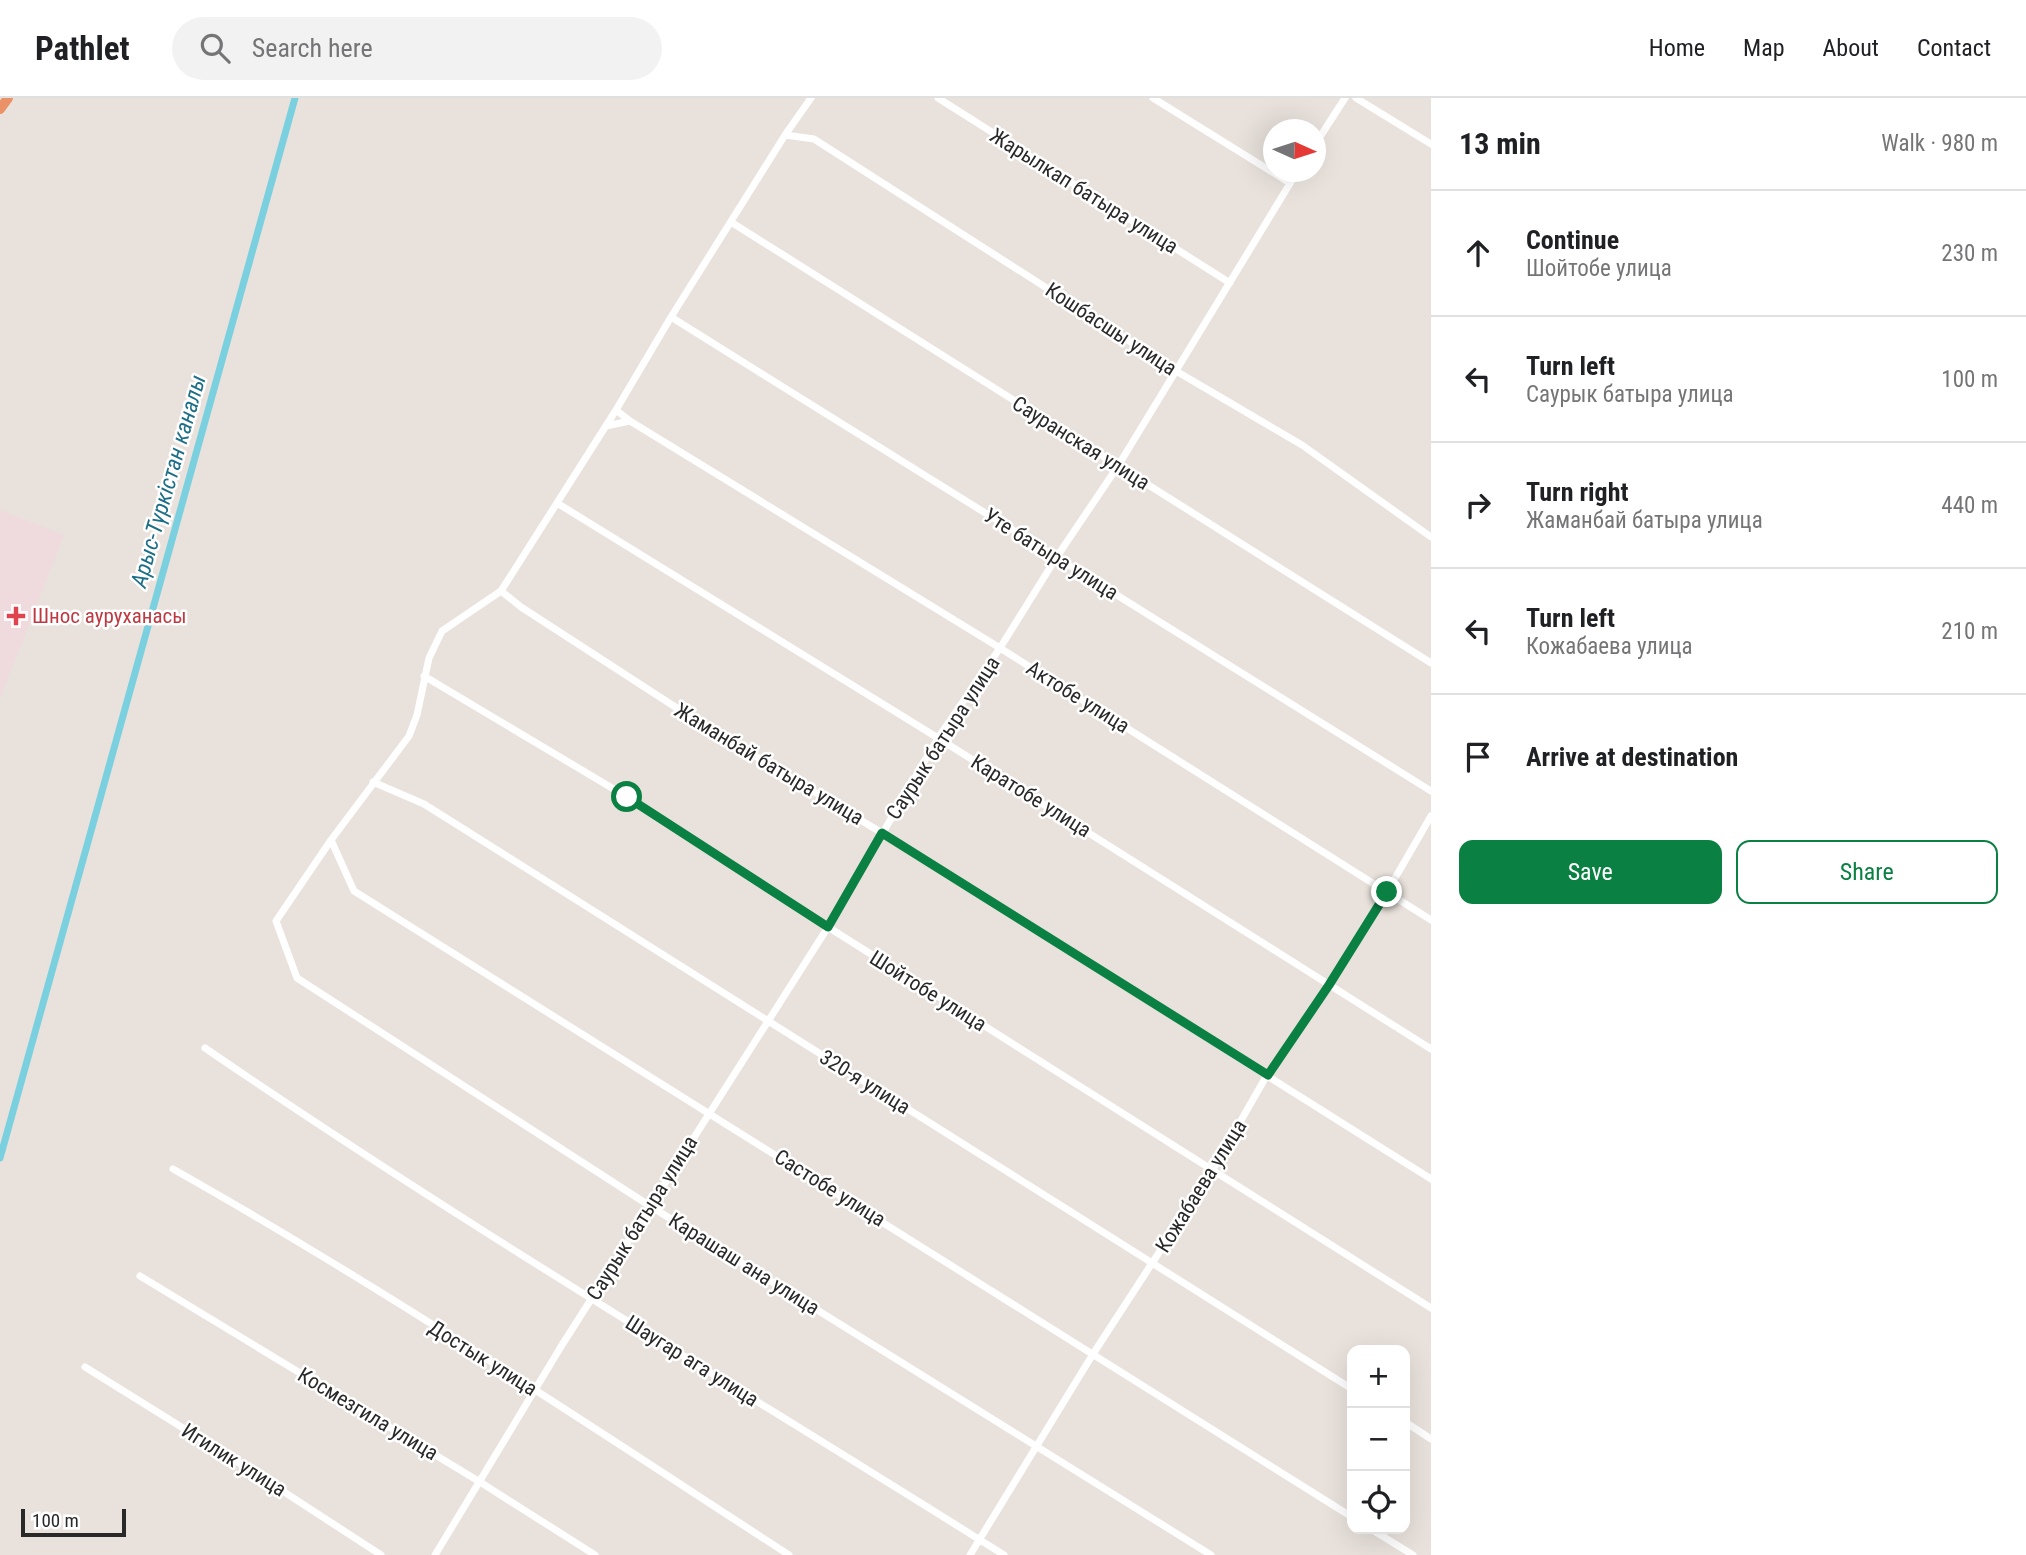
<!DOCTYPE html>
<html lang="en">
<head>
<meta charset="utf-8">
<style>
	:root { --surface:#fff; --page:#f2f2f2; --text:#202124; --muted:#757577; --line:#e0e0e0; --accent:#0b8043 }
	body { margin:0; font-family:"Roboto Condensed",sans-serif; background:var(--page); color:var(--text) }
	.controls { position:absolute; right:21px; bottom:21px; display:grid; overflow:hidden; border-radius:14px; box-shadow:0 7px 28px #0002 }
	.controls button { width:63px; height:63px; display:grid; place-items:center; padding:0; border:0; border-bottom:2px solid var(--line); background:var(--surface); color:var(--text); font:35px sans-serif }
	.compass { position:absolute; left:1263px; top:21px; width:63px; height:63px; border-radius:50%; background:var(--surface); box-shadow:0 7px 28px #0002; rotate:93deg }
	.scale { position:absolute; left:21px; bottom:18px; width:105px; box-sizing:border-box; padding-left:7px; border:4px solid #292929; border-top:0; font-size:19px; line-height:24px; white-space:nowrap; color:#292929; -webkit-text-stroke:5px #fff; paint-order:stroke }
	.stop { position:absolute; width:21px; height:21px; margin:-16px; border:5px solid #0b8043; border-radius:50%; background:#fff }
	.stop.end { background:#0b8043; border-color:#fff; box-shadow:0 2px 7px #0008 }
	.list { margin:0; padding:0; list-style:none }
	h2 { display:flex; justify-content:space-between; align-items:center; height:91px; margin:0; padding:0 28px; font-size:30px }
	h2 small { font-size:23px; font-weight:400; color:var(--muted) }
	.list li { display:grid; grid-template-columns:46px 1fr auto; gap:21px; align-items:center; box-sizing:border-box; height:126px; padding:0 28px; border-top:2px solid var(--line) }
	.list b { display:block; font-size:26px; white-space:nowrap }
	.list p { margin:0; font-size:23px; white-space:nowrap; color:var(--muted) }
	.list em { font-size:23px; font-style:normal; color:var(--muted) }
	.actions { display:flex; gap:14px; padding:21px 28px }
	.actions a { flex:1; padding:16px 0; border:2px solid var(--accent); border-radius:14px; text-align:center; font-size:24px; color:var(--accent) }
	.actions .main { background:var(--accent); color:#fff }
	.icon { flex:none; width:38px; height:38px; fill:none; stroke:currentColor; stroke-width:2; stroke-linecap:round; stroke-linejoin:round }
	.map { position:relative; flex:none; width:1431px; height:1457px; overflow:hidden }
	header { display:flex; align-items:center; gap:42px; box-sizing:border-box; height:98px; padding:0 35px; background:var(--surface); border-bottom:2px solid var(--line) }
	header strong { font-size:33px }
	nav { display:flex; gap:38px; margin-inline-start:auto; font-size:24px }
	.search { width:490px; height:63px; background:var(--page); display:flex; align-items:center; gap:18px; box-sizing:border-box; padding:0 24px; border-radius:38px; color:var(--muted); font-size:26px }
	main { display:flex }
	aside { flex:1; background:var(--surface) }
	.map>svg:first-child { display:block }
	.medical { fill:#efdade }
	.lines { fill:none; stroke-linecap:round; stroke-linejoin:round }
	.canal { stroke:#7bd0df; stroke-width:7 }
	.minor { stroke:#fff; stroke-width:7 }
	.highway { stroke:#ea9167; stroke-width:10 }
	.route { stroke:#0b8043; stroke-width:9 }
	.health-dot { fill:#e0444e; stroke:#fff; stroke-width:2.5 }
	.labels { text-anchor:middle; stroke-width:5; stroke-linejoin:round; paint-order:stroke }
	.street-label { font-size:21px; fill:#292929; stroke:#fff }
	.health-label { font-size:21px; fill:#be3a42; stroke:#fff; text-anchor:start }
	.water-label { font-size:23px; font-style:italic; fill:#1d6f88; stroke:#fff }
</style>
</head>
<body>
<header>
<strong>Pathlet</strong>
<div class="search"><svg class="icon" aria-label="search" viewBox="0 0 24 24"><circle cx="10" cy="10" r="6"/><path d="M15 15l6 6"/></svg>Search here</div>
<nav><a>Home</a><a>Map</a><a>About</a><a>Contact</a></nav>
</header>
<main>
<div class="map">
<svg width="1431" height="1457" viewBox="0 0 1431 1457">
	<rect width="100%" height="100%" fill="#e9e2dc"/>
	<path class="medical" d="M0,412L64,437L0,600Z"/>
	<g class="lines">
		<path class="canal" d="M0,1060L295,0"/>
		<path class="minor" d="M811,0L785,37L671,219L616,312L501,493L442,533L429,560L417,617L409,638L331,742L276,823L297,880L650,1108L1211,1457
			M938,0L1230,185
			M1153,0L1290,85
			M1356,0L1431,46
			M785,37L814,41L1176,273L1302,347L1431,439
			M1316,45L1345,0
			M731,124L1431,565
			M671,219L1431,693
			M616,312L630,323L1000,550L1431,822
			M606,328L630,323
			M557,405L938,640L1431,951
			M501,493L521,509L686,616L882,735L1431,1081
			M424,578L627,699L828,829L1431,1210
			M373,684L424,706L1352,1291
			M331,742L354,793L1352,1419
			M205,950C465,1128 737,1289 1004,1457
			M173,1071C384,1190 586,1325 789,1457
			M140,1178L480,1384L595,1457
			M85,1269L252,1373L381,1457
			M1405,1324L1431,1341
			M1371,1431L1413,1457
			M435,1457L562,1247L828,829L938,640L1000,550L1056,460L1118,368L1297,74
			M970,1457L1093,1256L1212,1073L1267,977L1329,887L1387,794L1431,718"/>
		<path class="highway" d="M0,11L8,0"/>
	</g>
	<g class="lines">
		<path class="route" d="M627,699L828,829L882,735L1268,977L1329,887L1387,794"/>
	</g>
	<path class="health-dot" d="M12.5 507.5h7v7h7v7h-7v7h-7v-7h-7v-7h7z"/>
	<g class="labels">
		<g class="street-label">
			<text transform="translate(1084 93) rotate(32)" y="7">Жарылкап батыра улица</text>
			<text transform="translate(1111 231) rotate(33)" y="7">Кошбасшы улица</text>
			<text transform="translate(1081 345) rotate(32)" y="7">Сауранская улица</text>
			<text transform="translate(1051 456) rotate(32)" y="7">Уте батыра улица</text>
			<text transform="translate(1078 599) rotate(32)" y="7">Актобе улица</text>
			<text transform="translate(943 640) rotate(-57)" y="7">Саурык батыра улица</text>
			<text transform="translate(769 666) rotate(31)" y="7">Жаманбай батыра улица</text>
			<text transform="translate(1031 698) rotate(32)" y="7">Каратобе улица</text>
			<text transform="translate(928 893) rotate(32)" y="7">Шойтобе улица</text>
			<text transform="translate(865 984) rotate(32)" y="7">320-я улица</text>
			<text transform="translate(1201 1088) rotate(-58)" y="7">Кожабаева улица</text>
			<text transform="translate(830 1090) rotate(32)" y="7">Састобе улица</text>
			<text transform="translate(642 1120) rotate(-58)" y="7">Саурык батыра улица</text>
			<text transform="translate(744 1166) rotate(32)" y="7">Карашаш ана улица</text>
			<text transform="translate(483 1260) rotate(32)" y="7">Достык улица</text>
			<text transform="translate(692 1263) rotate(32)" y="7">Шаугар ага улица</text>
			<text transform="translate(368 1316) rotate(31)" y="7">Космезгила улица</text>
			<text transform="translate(234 1362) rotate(32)" y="7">Игилик улица</text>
		</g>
		<g class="health-label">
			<text x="32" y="525">Шнос ауруханасы</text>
		</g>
		<g class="water-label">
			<text transform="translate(168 383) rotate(-74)" y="8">Арыс-Түркістан каналы</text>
		</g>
	</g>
</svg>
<div class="controls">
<button>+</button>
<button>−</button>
<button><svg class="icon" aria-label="locate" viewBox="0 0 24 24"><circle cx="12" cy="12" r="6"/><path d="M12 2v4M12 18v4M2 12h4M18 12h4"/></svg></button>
</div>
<svg class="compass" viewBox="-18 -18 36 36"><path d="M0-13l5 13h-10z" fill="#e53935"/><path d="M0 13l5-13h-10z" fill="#757577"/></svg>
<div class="scale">100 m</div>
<div class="stop" style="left:627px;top:699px"></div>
<div class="stop end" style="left:1387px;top:794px"></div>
</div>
<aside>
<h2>13 min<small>Walk · 980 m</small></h2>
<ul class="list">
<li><svg class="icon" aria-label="ahead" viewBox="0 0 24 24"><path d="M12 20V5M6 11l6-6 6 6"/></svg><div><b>Continue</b><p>Шойтобе улица</p></div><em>230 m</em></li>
<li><svg class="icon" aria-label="left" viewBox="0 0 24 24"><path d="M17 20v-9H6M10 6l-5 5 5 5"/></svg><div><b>Turn left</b><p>Саурык батыра улица</p></div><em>100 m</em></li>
<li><svg class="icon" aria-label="right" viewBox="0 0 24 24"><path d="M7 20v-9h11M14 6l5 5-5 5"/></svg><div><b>Turn right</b><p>Жаманбай батыра улица</p></div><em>440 m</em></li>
<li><svg class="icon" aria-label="left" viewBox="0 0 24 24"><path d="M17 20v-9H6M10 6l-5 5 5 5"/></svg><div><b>Turn left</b><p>Кожабаева улица</p></div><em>210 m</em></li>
<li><svg class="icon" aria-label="arrive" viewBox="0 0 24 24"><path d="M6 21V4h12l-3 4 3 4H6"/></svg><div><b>Arrive at destination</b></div></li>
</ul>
<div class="actions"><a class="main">Save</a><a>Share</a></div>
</aside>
</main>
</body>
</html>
